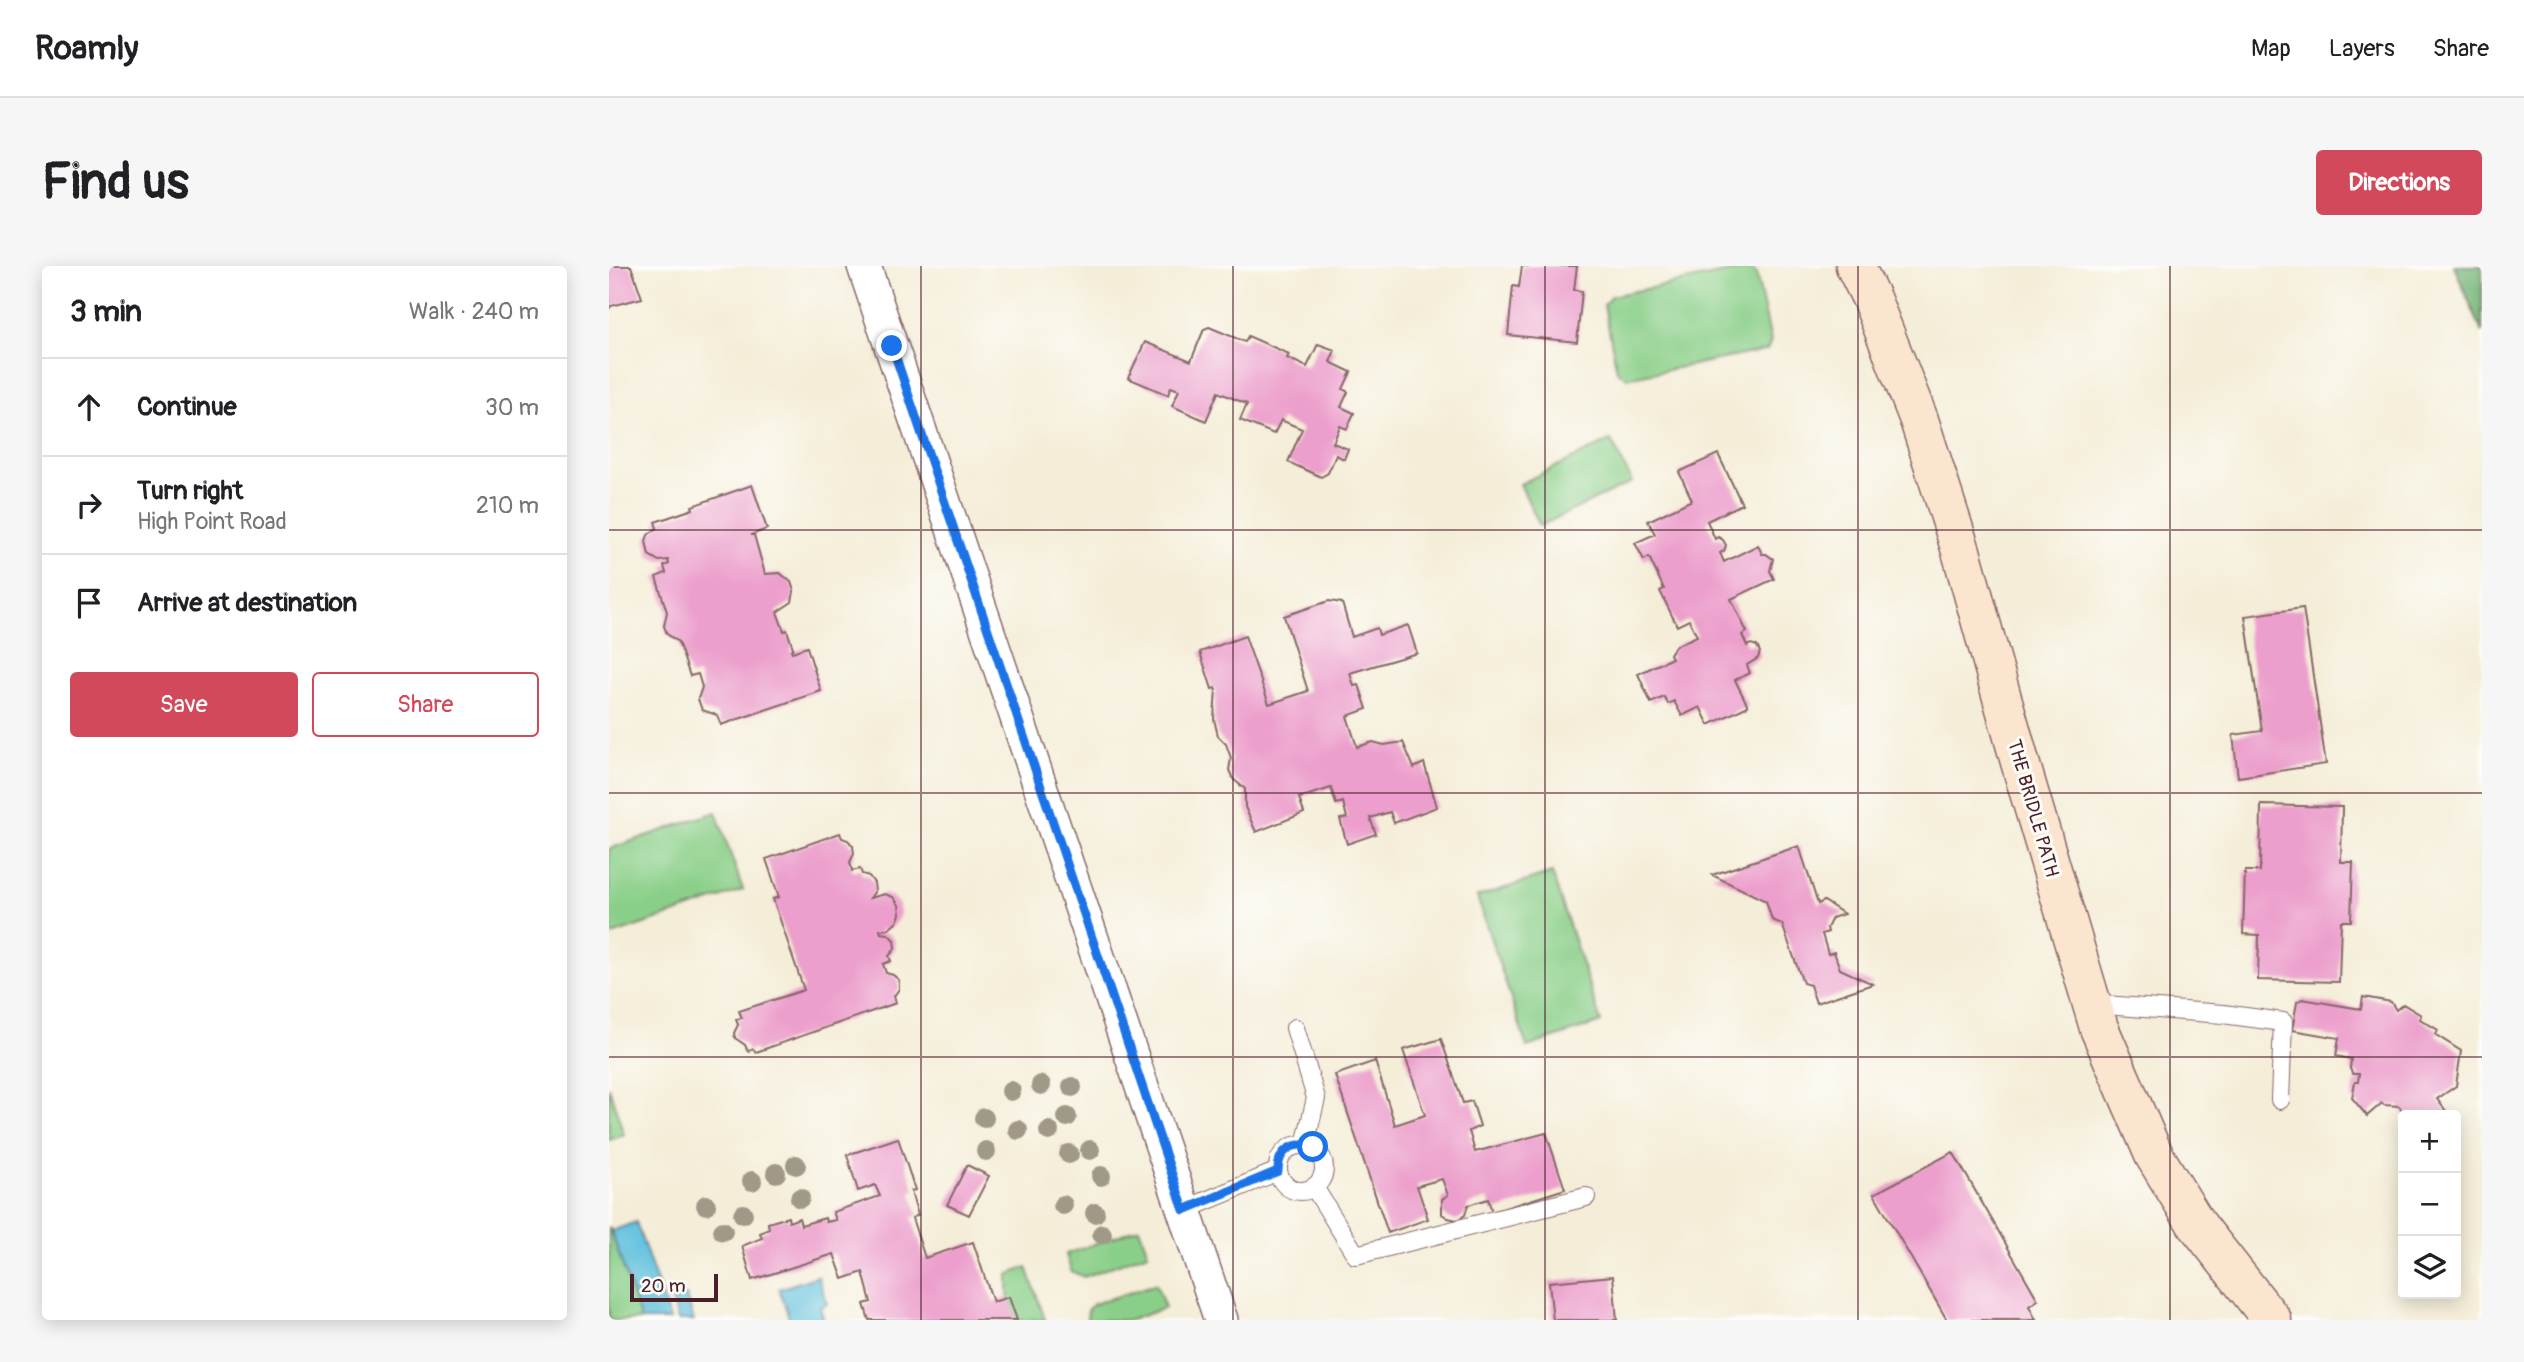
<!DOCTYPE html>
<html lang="en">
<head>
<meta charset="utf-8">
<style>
	:root { --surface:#fff; --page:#f6f6f6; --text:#202124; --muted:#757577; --line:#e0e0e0; --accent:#d1495b }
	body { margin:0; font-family:Pangolin,sans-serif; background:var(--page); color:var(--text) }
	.controls { position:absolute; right:21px; bottom:21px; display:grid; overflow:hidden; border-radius:7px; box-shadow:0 4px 18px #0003 }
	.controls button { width:63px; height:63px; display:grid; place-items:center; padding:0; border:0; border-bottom:2px solid var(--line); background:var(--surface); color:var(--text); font:35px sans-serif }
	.scale { position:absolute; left:21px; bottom:18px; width:88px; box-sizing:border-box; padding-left:7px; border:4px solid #4a1f2b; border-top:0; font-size:19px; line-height:24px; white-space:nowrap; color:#4a1f2b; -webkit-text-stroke:5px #fdfcf7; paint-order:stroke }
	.stop { position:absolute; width:21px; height:21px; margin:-16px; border:5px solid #1a73e8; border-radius:50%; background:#fff }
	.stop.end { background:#1a73e8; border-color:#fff; box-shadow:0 2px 7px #0008 }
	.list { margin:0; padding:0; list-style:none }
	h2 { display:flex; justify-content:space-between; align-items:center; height:91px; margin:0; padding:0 28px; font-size:30px }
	h2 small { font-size:23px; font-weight:400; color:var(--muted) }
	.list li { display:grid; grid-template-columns:46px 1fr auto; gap:21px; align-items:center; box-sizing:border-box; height:98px; padding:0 28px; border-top:2px solid var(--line) }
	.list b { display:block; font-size:26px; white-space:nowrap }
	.list p { margin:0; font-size:23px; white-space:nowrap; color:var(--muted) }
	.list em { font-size:23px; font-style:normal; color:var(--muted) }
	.actions { display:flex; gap:14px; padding:21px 28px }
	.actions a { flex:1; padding:16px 0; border:2px solid var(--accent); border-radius:7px; text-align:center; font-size:24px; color:var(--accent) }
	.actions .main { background:var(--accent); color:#fff }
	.icon { flex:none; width:38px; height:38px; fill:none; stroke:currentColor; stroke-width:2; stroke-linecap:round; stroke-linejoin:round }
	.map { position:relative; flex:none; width:1873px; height:1054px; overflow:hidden; border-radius:7px }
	header { display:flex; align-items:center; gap:42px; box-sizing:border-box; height:98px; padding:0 35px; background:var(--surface); border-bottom:2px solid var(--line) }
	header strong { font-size:33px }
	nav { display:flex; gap:38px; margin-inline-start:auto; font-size:24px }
	.intro { display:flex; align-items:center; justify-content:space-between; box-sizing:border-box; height:168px; padding:0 42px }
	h1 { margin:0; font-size:49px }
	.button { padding:18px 32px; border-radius:7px; background:var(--accent); color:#fff; font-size:24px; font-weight:700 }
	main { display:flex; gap:42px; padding:0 42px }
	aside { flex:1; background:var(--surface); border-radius:7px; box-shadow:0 4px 18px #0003 }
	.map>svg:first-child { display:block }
	.green { fill:#8acf89; stroke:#6a775a; stroke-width:2 }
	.forest { fill:#6fb275; stroke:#5c6850; stroke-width:2 }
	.water { fill:#5ec0dd; stroke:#547084; stroke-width:2 }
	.building { fill:#ec9fcc }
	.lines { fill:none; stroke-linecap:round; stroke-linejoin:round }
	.lane-casing { stroke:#866768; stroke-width:20 }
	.street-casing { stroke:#866768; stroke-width:36 }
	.secondary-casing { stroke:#866768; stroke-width:41 }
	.lane { stroke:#fff; stroke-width:18 }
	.street { stroke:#fff; stroke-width:33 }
	.secondary { stroke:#fce5cf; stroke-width:38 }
	.tree { fill:#a19988 }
	.route { stroke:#1a73e8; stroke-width:9 }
	.grid { fill:none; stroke:#4a1f2b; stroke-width:2; stroke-opacity:0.55 }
	.labels { text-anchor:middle; stroke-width:6; stroke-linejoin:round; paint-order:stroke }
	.street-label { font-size:19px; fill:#4a1f2b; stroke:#fdfcf7 }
</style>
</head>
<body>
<header>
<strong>Roamly</strong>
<nav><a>Map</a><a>Layers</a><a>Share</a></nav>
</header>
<div class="intro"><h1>Find us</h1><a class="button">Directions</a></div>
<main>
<aside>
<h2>3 min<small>Walk · 240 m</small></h2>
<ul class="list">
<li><svg class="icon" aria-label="ahead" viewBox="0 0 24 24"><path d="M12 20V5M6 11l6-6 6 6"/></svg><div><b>Continue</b></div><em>30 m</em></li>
<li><svg class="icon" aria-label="right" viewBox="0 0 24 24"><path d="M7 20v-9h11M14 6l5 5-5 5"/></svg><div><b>Turn right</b><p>High Point Road</p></div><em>210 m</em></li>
<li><svg class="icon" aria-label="arrive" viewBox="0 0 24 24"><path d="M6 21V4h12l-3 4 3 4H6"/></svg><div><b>Arrive at destination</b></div></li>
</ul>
<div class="actions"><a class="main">Save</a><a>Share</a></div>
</aside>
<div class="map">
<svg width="1873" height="1054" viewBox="0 0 1873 1054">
	<rect width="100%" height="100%" fill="#fdfcf7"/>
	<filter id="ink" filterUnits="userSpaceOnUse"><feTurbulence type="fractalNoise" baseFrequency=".0143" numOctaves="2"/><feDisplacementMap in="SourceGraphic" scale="14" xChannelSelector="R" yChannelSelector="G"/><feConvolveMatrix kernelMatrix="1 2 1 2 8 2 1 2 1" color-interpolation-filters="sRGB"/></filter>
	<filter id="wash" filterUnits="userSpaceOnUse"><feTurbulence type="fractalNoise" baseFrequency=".00686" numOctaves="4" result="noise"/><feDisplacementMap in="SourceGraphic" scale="28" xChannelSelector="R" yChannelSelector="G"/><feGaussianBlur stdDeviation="1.57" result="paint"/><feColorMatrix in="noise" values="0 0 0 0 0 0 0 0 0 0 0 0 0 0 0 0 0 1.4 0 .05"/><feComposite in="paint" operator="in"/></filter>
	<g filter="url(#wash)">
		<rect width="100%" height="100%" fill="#f4edd8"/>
		<path class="green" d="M1140,2L1147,7L1162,75L1158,84L1018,112L1008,105L995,39L1002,30Z
			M1002,174L1023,216L931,260L911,218Z
			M107,546L134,624L0,670V583Z
			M943,607L992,756L918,781L868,631Z
			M0,821L15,869L0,874Z
			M0,961L2,965L32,1054H0Z
			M530,962L539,987L475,1011L462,1005L457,988Z
			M418,1001L436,1054H404L399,1028V1009Z
			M547,1018L556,1042L521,1054H478L479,1043L485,1038Z"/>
		<path class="forest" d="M1845,0H1873V66Z"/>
		<path class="water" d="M27,956L61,1054H32L2,965Z
			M209,1010L218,1038L211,1041L215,1054H181L170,1023Z
			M77,1030L85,1054H69L63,1034Z"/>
		<g id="blocks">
			<path class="building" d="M0,0H22L33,32L2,40L0,43Z
				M913,0H968L965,24L973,25L968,76L899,69L904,20L910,21Z
				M600,61L636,76L639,70L680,88L678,92L698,101L709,78L726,84L721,96L742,106L734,123L739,126L732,141L745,147L738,163L731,160L724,177L739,183L735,193L727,189L719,207L712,211L679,196L693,163L672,154L665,168L631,154L638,138L609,126L597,155L563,140L570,124L562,121L559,129L519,112L536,76L582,95L595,63Z
				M1109,188L1133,238L1098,255L1106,273L1109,271L1114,274L1117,279L1115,285L1111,287L1115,296L1149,279L1153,288H1157L1164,293L1161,305L1165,313L1122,333L1138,366L1133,369L1138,380L1142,378L1148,380L1151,386L1149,392L1138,399L1141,407L1126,414L1139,440L1100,459L1091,441L1073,450L1065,435L1059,438L1055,431L1042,437L1029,408L1063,392L1061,388L1066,380L1088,370L1080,354L1068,360L1051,325L1055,323L1040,291L1035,294L1026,277L1046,268L1039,255L1083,234L1070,206Z
				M143,219L158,263L142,269H145L156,308L171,307L182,316L185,325L183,336L168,346L175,365L178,364L184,382L182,384L183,386L198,381L212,425L112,459L108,449L93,444L89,433L93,421L89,408L81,410L69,376L58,368L55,360L58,346L47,311L57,307L55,300L60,298L59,294L50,295L40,289L37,275L39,269L48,262L46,256L84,243L83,240Z
				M720,335L733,337L743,371L768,362L770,369L799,359L808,387L741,407L745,420L750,419L758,443L738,450L748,481L764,476L775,479L794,476L805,502L815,497L828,541L785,557L781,546L761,552L767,568L738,578L731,553L738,552L734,536L727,538L722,522L690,532L695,547L647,566L636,541V523L624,513L620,504L622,492L617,478L609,470L605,453L607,422L603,423L591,386L636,370L660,438L699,425L675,350Z
				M1694,342L1717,498L1629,511L1624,469L1653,465L1636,350Z
				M1652,539L1733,541L1732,596H1744L1742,655H1732L1730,716L1649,714L1650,669L1634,668L1636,605H1651Z
				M231,567L233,572L239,574L244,580L245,588L241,596L243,605L251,603L253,608L260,610L265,617L266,625L261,632L276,628L284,631L290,639L291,648L288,656L280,663L271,664L272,667L279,668L285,674L286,683L280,690L282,695L274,698L277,707L284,709L290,714V723L285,730L287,737L147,786L144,783L139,785L136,779L126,772L125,767L129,759L127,753L133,752L130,745L195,724L164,633L170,631L157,593Z
				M1190,580L1209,638L1215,635L1235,648L1223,652L1218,662L1219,666L1213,668L1219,688L1225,686L1231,703L1264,718L1207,737L1201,719L1194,717L1173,658L1163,654L1157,635L1103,609Z
				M1754,731L1782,736L1787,744L1794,738L1812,749L1811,753L1829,764L1827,769L1852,785L1847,820L1828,833L1840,849H1796L1790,840L1775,839L1773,837L1758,850L1743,832L1746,816H1749L1750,808H1744L1741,803L1742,793L1727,790L1730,772L1683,764L1688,736L1693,733L1752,743Z
				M832,773L854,837L863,835L871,860L860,865L866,886L937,867L956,923L883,946L879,933L859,939L856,949L848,954L839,952L833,948V933L839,929L833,913L808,920L819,953L779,967L726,809L766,795L786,859L816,849L794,784Z
				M289,872L306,924L302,925L309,949L303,952L316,992L364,976L384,1036L400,1031L408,1054H260L255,1038L262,1036L254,1006L234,1013L225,988L143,1014L133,980L153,972L151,967L160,963L159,957L179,951L180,956L190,952L192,959L216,952L217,956L227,954L224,946L271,930L266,919L249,925L238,889Z
				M1344,886L1429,1034L1420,1040L1427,1054H1338L1265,928Z
				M358,899L380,910L360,949L338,939Z
				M1004,1010L1008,1054H944L940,1016Z"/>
		</g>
	</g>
	<g filter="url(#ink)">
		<use href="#blocks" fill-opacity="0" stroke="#866768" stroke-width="2"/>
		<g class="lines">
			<defs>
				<path id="lane" d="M1483,738L1614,748L1674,756L1671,834
					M686,762L707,832L696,879
					M669 902a23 23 0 1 1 46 0a23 23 0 1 1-46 0Z
					M705,921L747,989L977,931
					M575,944L669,905"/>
				<path id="street" d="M255,0L612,1054"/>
				<path id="secondary" d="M1246,0L1262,32L1310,154L1352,285L1411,496L1490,762L1545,889L1586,956L1663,1054"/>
			</defs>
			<use href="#lane" class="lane-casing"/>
			<use href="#street" class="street-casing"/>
			<use href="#secondary" class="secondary-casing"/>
			<use href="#lane" class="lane"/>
			<use href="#street" class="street"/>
			<use href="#secondary" class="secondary"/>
		</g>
		<g class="tree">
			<circle cx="432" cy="819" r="10"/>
			<circle cx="463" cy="821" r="10"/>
			<circle cx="402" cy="825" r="10"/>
			<circle cx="458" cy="851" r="10"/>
			<circle cx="375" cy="852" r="10"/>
			<circle cx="409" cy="864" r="10"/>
			<circle cx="440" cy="865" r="10"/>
			<circle cx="481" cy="884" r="10"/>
			<circle cx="377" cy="885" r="10"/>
			<circle cx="460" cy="888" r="10"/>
			<circle cx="187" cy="899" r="10"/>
			<circle cx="167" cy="907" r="10"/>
			<circle cx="492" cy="910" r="10"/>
			<circle cx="143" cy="915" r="10"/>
			<circle cx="191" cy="932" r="10"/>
			<circle cx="97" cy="939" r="10"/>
			<circle cx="454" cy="939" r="10"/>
			<circle cx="486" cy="947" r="10"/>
			<circle cx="134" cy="948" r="10"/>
			<circle cx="114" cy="965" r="10"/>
			<circle cx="493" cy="968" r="10"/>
		</g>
	</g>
	<g class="lines" filter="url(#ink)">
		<path class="route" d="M283,80L575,944L669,905C669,884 684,875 704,881"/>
	</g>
	<path class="grid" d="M312,0V1054M624,0V1054M936,0V1054M1249,0V1054M1561,0V1054M0,264H1873M0,527H1873M0,791H1873"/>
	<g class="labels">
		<g class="street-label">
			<text transform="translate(1425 542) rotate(74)" y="7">THE BRIDLE PATH</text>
		</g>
	</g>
</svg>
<div class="controls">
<button>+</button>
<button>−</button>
<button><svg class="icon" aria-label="layers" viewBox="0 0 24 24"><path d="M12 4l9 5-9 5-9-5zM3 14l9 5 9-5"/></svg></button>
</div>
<div class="scale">20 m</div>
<div class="stop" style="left:704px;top:881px"></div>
<div class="stop end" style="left:283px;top:80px"></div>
</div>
</main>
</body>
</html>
